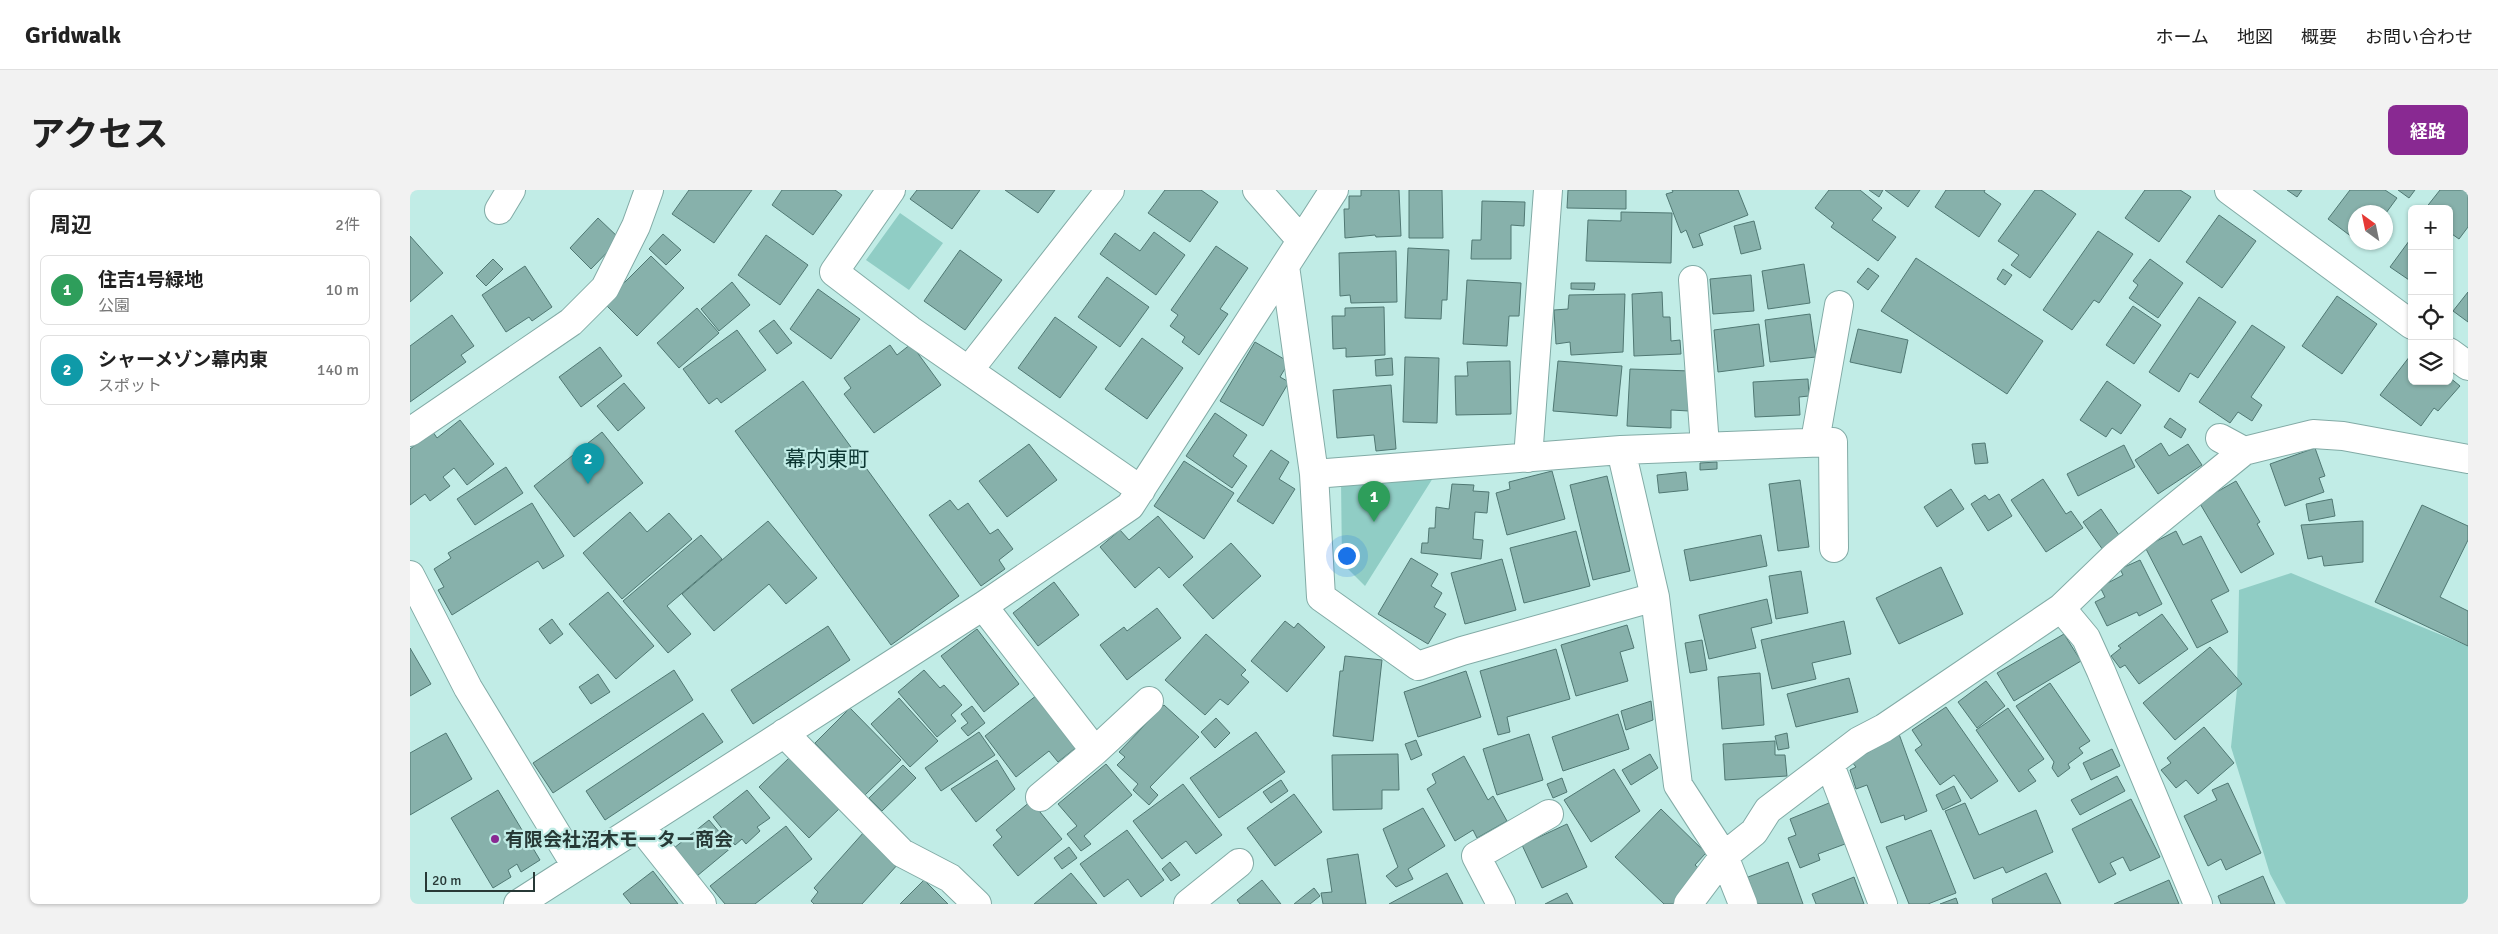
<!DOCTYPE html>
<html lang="ja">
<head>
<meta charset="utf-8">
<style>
	:root { --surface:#fff; --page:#f2f2f2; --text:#222; --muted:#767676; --line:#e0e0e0; --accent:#892992 }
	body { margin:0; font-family:Signika,"Noto Sans JP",sans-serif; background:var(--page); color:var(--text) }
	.controls { position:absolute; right:15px; top:15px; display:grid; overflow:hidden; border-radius:8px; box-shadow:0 1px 4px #0004 }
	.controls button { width:45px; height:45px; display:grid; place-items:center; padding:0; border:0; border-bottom:1px solid var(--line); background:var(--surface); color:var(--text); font:25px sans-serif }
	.compass { position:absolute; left:1938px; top:15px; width:45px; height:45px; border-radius:50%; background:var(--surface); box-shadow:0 1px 4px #0004; rotate:327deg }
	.scale { position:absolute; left:15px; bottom:12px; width:110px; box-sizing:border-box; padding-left:5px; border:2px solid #273936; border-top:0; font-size:14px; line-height:18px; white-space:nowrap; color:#273936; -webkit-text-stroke:4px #c1ece6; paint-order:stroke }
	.you { position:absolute; left:936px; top:365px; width:18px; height:18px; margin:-12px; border:4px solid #fff; border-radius:50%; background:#1a73e8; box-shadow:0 0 0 8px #1a73e833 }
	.badge { display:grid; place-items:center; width:32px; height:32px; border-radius:50%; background:var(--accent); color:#fff; font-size:16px; font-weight:700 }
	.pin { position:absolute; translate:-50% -41px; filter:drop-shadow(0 1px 2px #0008) }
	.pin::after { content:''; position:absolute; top:26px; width:18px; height:15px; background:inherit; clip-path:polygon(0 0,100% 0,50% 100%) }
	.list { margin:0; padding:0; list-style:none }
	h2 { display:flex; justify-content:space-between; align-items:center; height:65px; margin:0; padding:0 20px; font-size:21px }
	h2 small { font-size:16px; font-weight:400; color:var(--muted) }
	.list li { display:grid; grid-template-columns:32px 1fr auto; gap:15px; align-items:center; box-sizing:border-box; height:70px; margin:0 10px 10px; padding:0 10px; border:1px solid var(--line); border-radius:8px }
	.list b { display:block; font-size:19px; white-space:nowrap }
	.list p { margin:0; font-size:16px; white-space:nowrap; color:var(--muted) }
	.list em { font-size:16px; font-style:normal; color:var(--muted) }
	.icon { flex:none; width:28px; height:28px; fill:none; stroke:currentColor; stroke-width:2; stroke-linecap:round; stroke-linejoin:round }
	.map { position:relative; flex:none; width:2058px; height:714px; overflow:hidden; border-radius:8px }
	header { display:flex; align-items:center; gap:30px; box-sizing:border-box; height:70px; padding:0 25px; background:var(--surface); border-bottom:1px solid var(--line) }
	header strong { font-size:24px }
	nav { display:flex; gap:28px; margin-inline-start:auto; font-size:18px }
	.intro { display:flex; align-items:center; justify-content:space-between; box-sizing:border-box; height:120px; padding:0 30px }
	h1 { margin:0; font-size:35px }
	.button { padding:12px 22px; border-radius:8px; background:var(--accent); color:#fff; font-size:18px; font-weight:700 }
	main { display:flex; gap:30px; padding:0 30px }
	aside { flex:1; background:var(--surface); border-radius:8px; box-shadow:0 1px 4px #0004 }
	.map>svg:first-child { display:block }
	.green { fill:#90cdc5 }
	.building { fill:#87b1ab; stroke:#507873 }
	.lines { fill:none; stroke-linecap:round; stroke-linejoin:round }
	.minor-casing { stroke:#82aba6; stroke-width:30 }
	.minor { stroke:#fff; stroke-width:28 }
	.poi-dot { fill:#892992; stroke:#c1ece6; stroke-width:2 }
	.labels { text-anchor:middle; stroke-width:4.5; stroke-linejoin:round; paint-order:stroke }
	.poi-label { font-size:19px; font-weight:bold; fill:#273936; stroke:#c1ece6; text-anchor:start }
	.quarter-label { font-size:21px; fill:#0a3430; stroke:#c1ece6 }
</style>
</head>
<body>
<header>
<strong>Gridwalk</strong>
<nav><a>ホーム</a><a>地図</a><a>概要</a><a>お問い合わせ</a></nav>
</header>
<div class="intro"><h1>アクセス</h1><a class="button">経路</a></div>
<main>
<aside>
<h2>周辺<small>2件</small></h2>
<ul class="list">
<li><span class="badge" style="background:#2e9e5b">1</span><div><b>住吉1号緑地</b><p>公園</p></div><em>10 m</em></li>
<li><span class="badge" style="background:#0f9aa8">2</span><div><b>シャーメゾン幕内東</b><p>スポット</p></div><em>140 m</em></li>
</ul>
</aside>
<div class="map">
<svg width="2058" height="714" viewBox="0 0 2058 714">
	<rect width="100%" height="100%" fill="#c1ece6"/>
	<path class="green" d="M490,23L533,53L499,100L456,70Z
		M1028,280L955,396L932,373L931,290Z
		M1881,383L2058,456V714H1876L1860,684L1821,557L1827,499L1829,400Z"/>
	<path class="building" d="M279,0H342L304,53L262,24Z
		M372,0H425L432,5L403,45L362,15Z
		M507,0H570L542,39L500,9Z
		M595,0H645L628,23Z
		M755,0H791L808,12L780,52L738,23Z
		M951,0H989L991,46L966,47L965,45L935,48L934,19H939V6H951Z
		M999,0H1032L1033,48H999Z
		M1158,0H1216V19L1157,18Z
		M1262,0H1328L1338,25L1289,44L1293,55L1283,58L1276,40L1271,43L1256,4L1263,2Z
		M1419,0H1450L1472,18L1462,30L1486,47L1468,71L1421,37L1424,33L1405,18Z
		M1459,0H1473L1469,7Z
		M1475,0H1510L1498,17Z
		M1536,0H1575L1574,2L1591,14L1569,47L1525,17Z
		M1625,0H1631L1666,24L1620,88L1601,75L1609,65L1588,51Z
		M1735,0H1770L1781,7L1749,52L1715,28Z
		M1877,0H1892L1887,7Z
		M1940,0H1975L1987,8L1976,23L1946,22V50L1918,29Z
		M1988,0H2005L1999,8Z
		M2030,0H2058V37L2049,49L2039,42V19H2015Z
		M1072,11L1115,12L1114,36L1101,35V69H1061L1062,50H1071Z
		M1211,22L1262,23L1261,73L1176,71L1178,30L1211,31Z
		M1809,25L1846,51L1812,98L1776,72Z
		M188,28L210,49L181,79L160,58Z
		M1344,31L1351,59L1331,64L1324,36Z
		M1688,41L1723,64L1689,113L1684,110L1662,140L1633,120Z
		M744,42L775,65L746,105L690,64L705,43L730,61Z
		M253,44L271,60L256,75L239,59Z
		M356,45L398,75L370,115L328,85Z
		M0,46L33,83L0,112Z
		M2002,47V92L1980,77Z
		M806,56L838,78L810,119L818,124L789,165L772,152L775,147L760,136L768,125L761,120Z
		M998,58L1039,60L1037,110H1032L1031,129L995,128Z
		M550,60L592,90L555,140L514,111Z
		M986,61L987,112L941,113L940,105L930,106L929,63Z
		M241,66L274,98L227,146L194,113Z
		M1506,68L1633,151L1597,204L1471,121Z
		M83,69L93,79L76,96L66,86Z
		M1740,69L1773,93L1748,128L1719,108L1728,95L1723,91Z
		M1394,74L1400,113L1358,119L1352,81Z
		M115,76L142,117L122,131L119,127L96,142L72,105Z
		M1458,78L1469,86L1458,100L1447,92Z
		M1593,79L1602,85L1595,95L1587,89Z
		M1341,85L1344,121L1303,124L1300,89Z
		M697,87L739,117L710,157L668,127Z
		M1057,90L1111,93L1109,126H1099L1097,156L1053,154Z
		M322,92L340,115L309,141L291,119Z
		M1161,93H1185L1184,100L1161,99Z
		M408,99L450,129L421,169L380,139Z
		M1252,102L1253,127H1260L1261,151L1270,150L1271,164L1224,166L1222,104Z
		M2058,102V132L2043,121Z
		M1215,104L1213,162L1161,165L1160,152L1146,154L1144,120L1158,119L1159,105Z
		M1927,106L1967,134L1932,184L1892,156Z
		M1789,107L1826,132L1788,188L1780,183L1769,202L1739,182Z
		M1723,116L1751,135L1724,174L1696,155Z
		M974,117L975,165L936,167V158L923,159L922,126H935V118Z
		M287,118L309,143L269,178L247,153Z
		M1400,124L1406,167L1360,172L1355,130Z
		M42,125L64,156L51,165L56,172L0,212V156Z
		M645,127L687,157L650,208L608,178Z
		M364,130L382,153L367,164L349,141Z
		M1349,134L1354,176L1308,182L1304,140Z
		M1842,135L1875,157L1841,207L1852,215L1842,231L1828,222L1820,233L1789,212Z
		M1448,139L1498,150L1491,183L1440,172Z
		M327,140L356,180L311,213L307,208L299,214L273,179Z
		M732,148L773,178L737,229L695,199Z
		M845,152L879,172L870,187L879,192L853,236L810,211Z
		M501,154L531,195L464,243L434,204L441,198L434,188L480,155L487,165Z
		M190,157L212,186L171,217L149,187Z
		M2000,166L2002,167V191H2039V187L2050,196L2028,221L2024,218L2011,236L1970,205Z
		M995,167L1029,168L1027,233L993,232Z
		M982,168L983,185L966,186L965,170Z
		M1100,171L1101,224L1046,225L1045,186H1058L1057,172Z
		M1148,171L1212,176L1207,226L1143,221Z
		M1220,179L1281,181L1279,221L1261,220V238L1217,236Z
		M1398,189L1399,206L1389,207L1390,225L1345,227L1343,192Z
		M393,191L549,406L481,455L325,241Z
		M1697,191L1731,215L1711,244L1702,238L1696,247L1670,230Z
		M214,193L235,218L208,241L187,216Z
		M981,195L986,259L966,261L964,245L927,248L923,200Z
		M805,223L837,245L823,266L837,276L822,298L776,266Z
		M1760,228L1776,239L1771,248L1754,237Z
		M50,230L84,274L57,295L44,278L33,287L40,296L20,311L15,304L0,315V259L23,242L27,248Z
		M192,242L233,293L164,347L124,296Z
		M1575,253L1578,273L1565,274L1562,254Z
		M1751,253L1759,266L1778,254L1792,275L1748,304L1725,270Z
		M619,254L647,290L597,327L569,291Z
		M1714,255L1725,277L1668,306L1657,284Z
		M1905,258L1915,286L1909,288L1914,302L1875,316L1860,274Z
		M861,260L879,272L869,289L885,299L863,334L827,311Z
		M774,271L824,303L794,349L744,316Z
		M1307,272V279L1290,280V273Z
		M96,277L113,303L65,335L47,309Z
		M1142,281L1155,329L1097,345L1086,303L1100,299L1099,292Z
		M1276,282L1278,300L1249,303L1247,285Z
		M1197,286L1220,381L1183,390L1160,295Z
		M1633,289L1656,324L1661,321L1673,338L1636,362L1601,310Z
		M1390,290L1399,357L1368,361L1359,294Z
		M1826,291L1850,332L1847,334L1864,364L1831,383L1789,312Z
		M1042,294L1064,295L1063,301L1079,302L1077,323L1065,322L1063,349L1073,350L1071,369L1011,363L1012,353H1018L1019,338H1025L1026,317L1039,319Z
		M1541,299L1554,319L1527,337L1514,317Z
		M1589,304L1602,326L1578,341L1561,314L1575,305L1579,310Z
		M1922,309L1925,326L1899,331L1896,314Z
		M540,310L548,320L558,313L580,344L588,339L603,359L589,370L595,379L571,396L519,325Z
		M122,313L154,366L133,379L128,371L42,425L28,400L34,397L24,379L41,368L38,363Z
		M2012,315L2058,336V350L2030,407L2058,421V456L1965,412Z
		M1691,319L1711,348L1693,360L1673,332Z
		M220,322L237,342L259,323L282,349L212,409L173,363Z
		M748,326L783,367L759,388L749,377L725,398L690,357L710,340L719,350Z
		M358,331L407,388L376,414L359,394L304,441L272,404Z
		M1953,331V372L1914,376L1912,366L1898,369L1891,335Z
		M1166,341L1180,396L1114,413L1100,358Z
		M1766,341L1773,355L1791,346L1819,401L1801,410L1818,442L1787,458L1735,357Z
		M291,345L312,369L257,416L281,444L258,463L213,411Z
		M1351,345L1357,376L1280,391L1274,360Z
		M821,353L851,386L803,429L773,395Z
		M1001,368L1028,384L1021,396L1032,403L1024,417L1036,424L1018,454L968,424Z
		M1092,369L1106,420L1055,434L1041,383Z
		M1730,370L1752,414L1729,426L1727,422L1697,436L1685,412L1695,407L1690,397L1713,385L1710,379Z
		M1531,377L1553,424L1489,454L1466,408Z
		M1391,381L1398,423L1366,429L1359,386Z
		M644,392L669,425L628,456L603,423Z
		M198,402L244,456L206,489L159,434Z
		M1357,409L1362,433L1341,438L1346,458L1299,469L1289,425Z
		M747,418L771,448L717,490L690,455L714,437L717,441Z
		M1752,424L1778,459L1729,494L1715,475L1710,478L1701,466L1711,458L1708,456Z
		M142,429L153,444L140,454L129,439Z
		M875,431L884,438L888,433L915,457L877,502L841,471Z
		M1434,431L1441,464L1402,473L1406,489L1362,499L1351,450Z
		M1217,435L1224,458L1210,462L1218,491L1166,506L1151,455Z
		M418,436L440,470L343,534L321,500Z
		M567,439L609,494L574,522L531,466Z
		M796,444L836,480L831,485L839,492L818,515L810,509L795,525L755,490Z
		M1654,444L1671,471L1604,511L1587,483Z
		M1292,450L1297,480L1280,483L1275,453Z
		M1800,457L1832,494L1765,550L1733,513Z
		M0,458L21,494L0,506Z
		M1146,459L1160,509L1097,527L1100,542L1088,545L1070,481Z
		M935,466L972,470L963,551L923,546L930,481H933Z
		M264,480L283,510L143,603L123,573Z
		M514,480L530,498L534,495L552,515L541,525L546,531L527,547L488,502Z
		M1056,481L1071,527L1008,547L994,502Z
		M1350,483L1354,535L1312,539L1308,487Z
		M188,484L200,502L181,514L169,497Z
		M1439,488L1448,522L1386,537L1377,504Z
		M1576,491L1595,516L1567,538L1548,512Z
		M1640,493L1680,551L1669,558L1673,563L1658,574L1660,578L1648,587L1642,578L1644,572L1606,516Z
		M627,505L668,556L648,572L639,561L606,587L575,546Z
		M489,508L528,551L500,577L461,534Z
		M1241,511L1243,530L1216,540L1211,521Z
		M754,515L789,547L740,597L748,605L739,615L723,600L728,594L707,575L715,567L709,562Z
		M562,516L575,533L558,546L551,538L558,533L551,524Z
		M1536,517L1588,591L1561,609L1544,585L1530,595L1505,560L1512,555L1502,540Z
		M440,518L491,570L455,605L405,553Z
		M1598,518L1634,569L1618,580L1626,591L1609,602L1566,540Z
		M293,523L313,552L195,630L176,601Z
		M1208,524L1219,559L1153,581L1142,547Z
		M806,528L820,543L805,558L791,542Z
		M1794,537L1824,573L1788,604L1776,590L1766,598L1751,580L1761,573L1757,568Z
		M569,542L585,565L531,601L515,578Z
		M846,542L875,582L809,628L780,588Z
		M36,543L62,589L0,625V563Z
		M1377,543L1379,558L1368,560L1365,546Z
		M1119,544L1133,590L1087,605L1073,559Z
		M1489,544L1517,621L1495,630L1494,625L1471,633L1457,595L1446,599L1440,580L1446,577L1442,572Z
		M1006,550L1012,565L1001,570L995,554Z
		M1365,551V565H1375L1377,586L1315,590L1313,554Z
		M1702,559L1710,576L1681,590L1673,573Z
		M988,564L989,600H972V619L923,620L922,565Z
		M1240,564L1248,578L1221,595L1212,580Z
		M1054,566L1078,610L1083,606L1097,631L1067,648L1063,640L1045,651L1017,599L1026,593L1022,584Z
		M379,568L430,618L399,648L349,597Z
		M587,570L605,599L566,632L541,599Z
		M696,574L722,605L674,646L681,654L671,661L657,644L667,636L648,614Z
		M493,575L506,588L472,621L459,608Z
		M1204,579L1230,621L1181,652L1154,610Z
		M1707,586L1715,601L1670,625L1661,610Z
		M1152,588L1157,602L1143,608L1137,594Z
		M871,590L878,601L861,613L853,602Z
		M1818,593L1851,663L1816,680L1811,669L1798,676L1774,626L1807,610L1802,600Z
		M773,594L812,645L786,664L776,651L752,669L723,631Z
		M1544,596L1551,611L1533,620L1526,605Z
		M88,600L130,670L111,682L107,674L98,680L101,687L83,698L41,628Z
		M337,600L360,628L347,637L350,641L336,654L332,649L325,655L303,627Z
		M884,604L912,642L865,676L837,638Z
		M1721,609L1750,667L1720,681L1713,667L1700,673L1706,684L1689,693L1662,639Z
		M621,611L652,649L608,686L583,655L592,647L586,640Z
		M1419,613L1435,654L1408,664L1410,670L1390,678L1378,648L1386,645L1380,629Z
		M1555,613L1569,645L1626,620L1643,662L1596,683L1593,677L1564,689L1535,621Z
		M1013,618L1035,656L998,679L1003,689L986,697L976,686L988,677L973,639Z
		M1251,619L1296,663L1285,675L1297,686L1270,714H1254L1205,667Z
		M299,630L322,657L287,686L264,658Z
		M1157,634L1177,677L1132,698L1112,655Z
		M376,636L402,669L345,714H315L300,696Z
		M717,640L754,690L731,707L718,689L694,707L670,674Z
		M1521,640L1546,703L1518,714H1499L1476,657Z
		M454,642L489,673L452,714H404L401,711L408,702L404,698Z
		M659,657L667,668L652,679L644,668Z
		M948,664L956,714H913L911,703L922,702L917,669Z
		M760,672L770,685L761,691L752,679Z
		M1378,672L1393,714H1347L1338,687Z
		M243,681L268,714H221L213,704Z
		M661,683L687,714H624Z
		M1037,683L1053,714H979Z
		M1636,683L1651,714H1583L1582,709Z
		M1853,686L1865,714H1811L1808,706Z
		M1444,687L1454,714H1406L1402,704Z
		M514,690L538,714H490Z
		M852,690L871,714H830L827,710Z
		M1759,690L1769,714H1704Z
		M904,698L910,706L900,714H884Z
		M1157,703L1163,714H1135Z
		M1546,708L1548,714H1530Z"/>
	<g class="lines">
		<defs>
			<path id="minor" d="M481,0L424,82L500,140L731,300
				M847,0L891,50
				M1819,0L2002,135
				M89,20L101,0
				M875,76L904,284L911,407L1008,476L1052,461L1245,407
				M1283,90L1295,256
				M2039,162L2058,176
				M559,180L700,0
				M0,242L161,132L195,98L226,36L239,0
				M1810,248L1834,261L1903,244L1933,246L2058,269
				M1405,251L1429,115
				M1211,260L1245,407L1268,595L1314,666L1333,714
				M1118,268L1138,0
				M904,284L1211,260L1423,252L1424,358
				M0,385L58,498L166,676
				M573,416L685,561
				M1651,418L1676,448L1691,481L1788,714
				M374,543L492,663L540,688L567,714
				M1420,575L1473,714
				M630,607L685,561L739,511
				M230,636L292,714
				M108,714L573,416L720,316L924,0
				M778,714L829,673
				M1091,714L1066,666L1139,624
				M1278,714L1314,666L1344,642L1358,620L1449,551L1474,538L1651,418L1705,366L1834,261"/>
		</defs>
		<use href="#minor" class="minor-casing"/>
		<use href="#minor" class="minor"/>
	</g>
	<circle class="poi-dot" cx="85" cy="649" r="5"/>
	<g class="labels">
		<g class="poi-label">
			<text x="95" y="656">有限会社沼木モーター商会</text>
		</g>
		<g class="quarter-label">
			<text x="417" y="276">幕内東町</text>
		</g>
	</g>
</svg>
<div class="controls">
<button>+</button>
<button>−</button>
<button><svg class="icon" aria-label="locate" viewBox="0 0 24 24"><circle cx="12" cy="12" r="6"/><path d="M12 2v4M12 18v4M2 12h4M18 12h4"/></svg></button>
<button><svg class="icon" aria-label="layers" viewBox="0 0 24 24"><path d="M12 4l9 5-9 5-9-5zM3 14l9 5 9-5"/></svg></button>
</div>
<svg class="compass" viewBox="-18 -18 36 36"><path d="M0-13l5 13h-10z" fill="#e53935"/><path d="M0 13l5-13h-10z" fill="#767676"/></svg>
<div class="scale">20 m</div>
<div class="you"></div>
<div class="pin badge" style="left:964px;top:332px;background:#2e9e5b">1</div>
<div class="pin badge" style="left:178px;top:294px;background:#0f9aa8">2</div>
</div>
</main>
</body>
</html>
